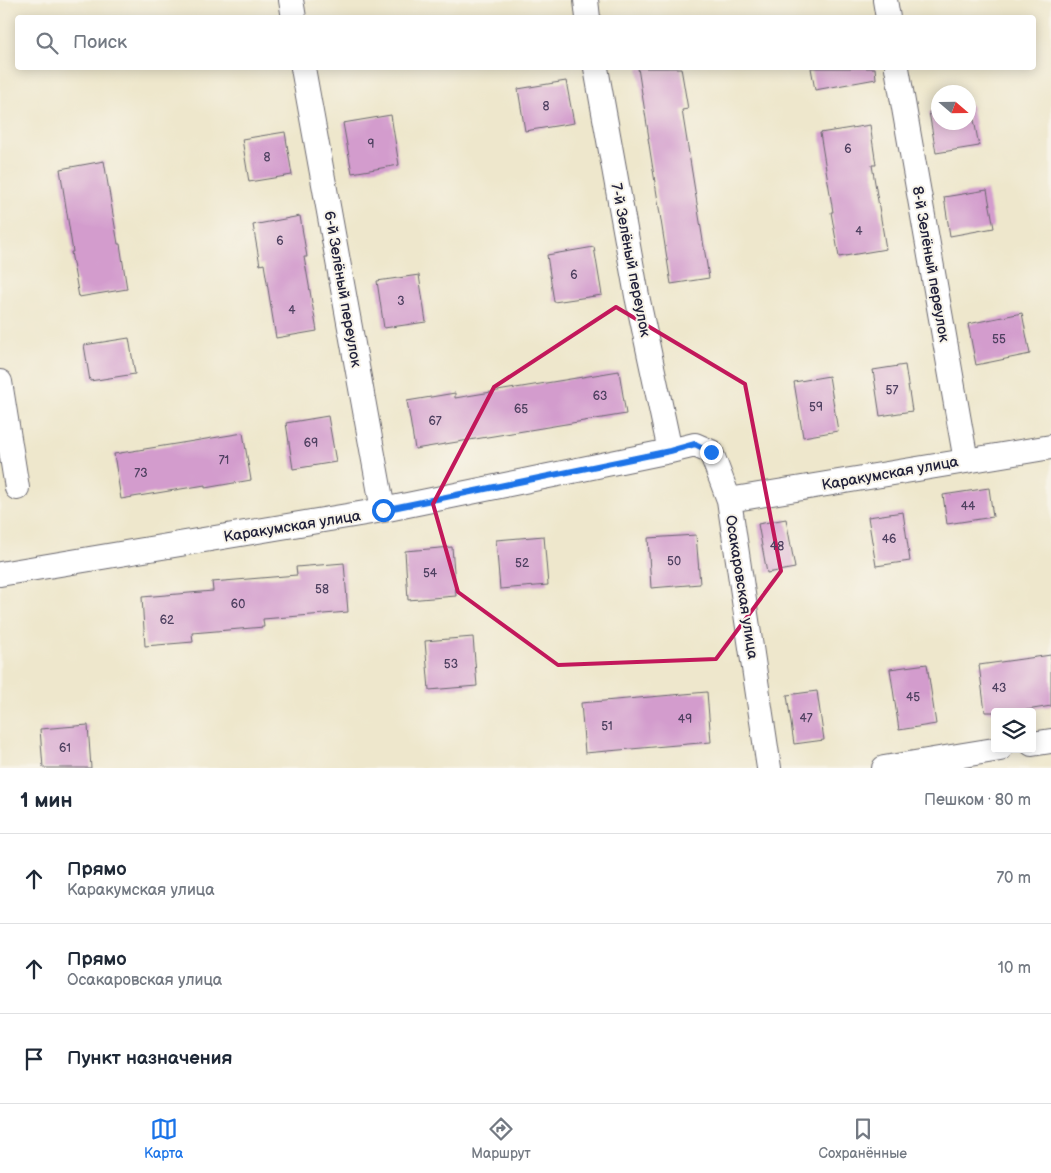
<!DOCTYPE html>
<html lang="ru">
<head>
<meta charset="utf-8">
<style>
	:root { --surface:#fff; --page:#f2f2f3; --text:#1f2937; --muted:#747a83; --line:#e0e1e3; --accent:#1a73e8 }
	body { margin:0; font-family:"Balsamiq Sans",sans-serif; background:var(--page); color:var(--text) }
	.controls { position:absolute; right:15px; bottom:15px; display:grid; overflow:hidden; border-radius:5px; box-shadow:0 2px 12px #0003 }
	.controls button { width:45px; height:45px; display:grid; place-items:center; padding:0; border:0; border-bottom:1px solid var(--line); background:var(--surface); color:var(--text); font:25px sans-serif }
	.compass { position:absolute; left:931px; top:85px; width:45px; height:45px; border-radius:50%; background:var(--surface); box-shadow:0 2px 12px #0003; rotate:110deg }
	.stop { position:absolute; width:15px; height:15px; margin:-11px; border:4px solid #1a73e8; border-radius:50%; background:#fff }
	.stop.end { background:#1a73e8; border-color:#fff; box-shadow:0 1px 5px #0008 }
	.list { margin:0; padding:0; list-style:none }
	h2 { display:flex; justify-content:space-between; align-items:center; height:65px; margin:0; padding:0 20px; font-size:21px }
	h2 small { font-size:16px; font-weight:400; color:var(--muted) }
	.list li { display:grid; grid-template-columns:32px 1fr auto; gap:15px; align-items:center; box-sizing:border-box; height:90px; padding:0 20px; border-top:1px solid var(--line) }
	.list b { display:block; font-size:19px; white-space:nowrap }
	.list p { margin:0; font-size:16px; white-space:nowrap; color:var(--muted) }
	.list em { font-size:16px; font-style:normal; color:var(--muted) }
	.icon { flex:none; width:28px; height:28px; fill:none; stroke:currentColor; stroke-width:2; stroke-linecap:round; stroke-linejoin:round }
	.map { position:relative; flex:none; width:1051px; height:768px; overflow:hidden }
	.search { position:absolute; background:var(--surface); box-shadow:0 2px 12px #0003; left:15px; right:15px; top:15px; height:55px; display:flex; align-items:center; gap:12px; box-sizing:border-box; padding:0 18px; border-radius:5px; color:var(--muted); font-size:19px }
	.sheet { height:335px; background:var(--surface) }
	nav { display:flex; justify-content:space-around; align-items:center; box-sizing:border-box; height:70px; border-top:1px solid var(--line); background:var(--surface); font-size:14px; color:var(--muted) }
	nav a { display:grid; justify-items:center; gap:2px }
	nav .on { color:var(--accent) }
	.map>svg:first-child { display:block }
	.building { fill:#d39ccd }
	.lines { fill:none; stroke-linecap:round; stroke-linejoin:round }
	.street-casing { stroke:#69676e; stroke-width:26 }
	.street { stroke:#fff; stroke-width:24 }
	.route { stroke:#1a73e8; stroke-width:6 }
	.marked { fill:none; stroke:#c2185b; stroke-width:4; stroke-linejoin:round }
	.labels { text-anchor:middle; stroke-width:4; stroke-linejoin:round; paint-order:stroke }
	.number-label { font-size:12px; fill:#4e4060 }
	.street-label { font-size:15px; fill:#22223b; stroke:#f7f3e8 }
</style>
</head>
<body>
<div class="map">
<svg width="1051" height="768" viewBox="0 0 1051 768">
	<rect width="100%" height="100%" fill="#f7f3e8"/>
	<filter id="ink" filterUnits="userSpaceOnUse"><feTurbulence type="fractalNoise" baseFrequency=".02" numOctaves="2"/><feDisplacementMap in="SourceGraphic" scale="10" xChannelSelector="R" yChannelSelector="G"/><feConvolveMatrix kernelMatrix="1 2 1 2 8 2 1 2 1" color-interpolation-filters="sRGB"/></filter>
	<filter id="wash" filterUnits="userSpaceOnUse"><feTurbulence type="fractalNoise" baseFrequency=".0096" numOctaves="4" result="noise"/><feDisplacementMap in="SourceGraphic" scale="20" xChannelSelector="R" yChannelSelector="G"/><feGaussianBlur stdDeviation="1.12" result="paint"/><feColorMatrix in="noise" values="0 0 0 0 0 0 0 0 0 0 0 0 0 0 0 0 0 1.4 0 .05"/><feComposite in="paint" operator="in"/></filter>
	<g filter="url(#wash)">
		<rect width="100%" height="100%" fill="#eee7cc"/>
		<g id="blocks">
			<path class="building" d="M638,68H681L688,109L682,110L709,278L671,284L648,138H649Z
				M811,68H875L876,79L815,90Z
				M566,81L574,123L525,131L518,89Z
				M968,104H971L979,146L936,153L929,112L938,110V122H968Z
				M391,115L399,165L352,173L343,123Z
				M870,125L876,165H872L886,249L839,257L831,212H833L820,133Z
				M285,132L292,175L249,182L242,139Z
				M104,161L118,244H120L127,289L79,297L71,252H73L60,169Z
				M987,190L994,228L950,236L944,197Z
				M300,216L307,257H304L317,331L276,338L264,264L260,265L253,225Z
				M594,247L602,295L554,302L547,255Z
				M419,275L426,322L384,328L377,281Z
				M1022,313L1030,354L976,365L968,324Z
				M129,338L135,374L90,381L84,345Z
				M905,365L912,411L880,416L873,370Z
				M619,371L626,414L415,449L407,401L455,393V398Z
				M829,376L838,431L803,437L794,382Z
				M328,416L336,462L293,469L286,423Z
				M243,433L251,480L205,488V485L121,499L114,454Z
				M989,488L993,517L947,524L943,495Z
				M903,512L910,561L876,566L868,517Z
				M786,519L795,568L767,573L758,524Z
				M696,535L700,584L651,588L648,538Z
				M544,536L548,585L500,589L496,540Z
				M452,547L456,596L408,600L405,551Z
				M344,563L348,612L263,619L264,627L192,633L193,642L145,646L142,597L213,591L212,582L297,575L296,567Z
				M473,637L477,686L429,690L425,641Z
				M1051,655V706L1015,712H985L979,665Z
				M927,664L936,724L899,730L890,669Z
				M817,691L824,740L794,744L787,695Z
				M707,692L711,742L585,753L581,703Z
				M88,725L91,768H43L40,729Z"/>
		</g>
	</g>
	<g filter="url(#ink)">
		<use href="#blocks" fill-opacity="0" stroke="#69676e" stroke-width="1"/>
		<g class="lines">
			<defs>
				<path id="street" d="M291,0L294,18
					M586,0L588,18
					M885,0L888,18
					M303,68L383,510
					M596,68L637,296L670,451
					M897,68L966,461
					M0,382L17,488
					M729,500L1051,447
					M0,574L383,510L670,451L695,445L711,452L729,500L769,768
					M1032,744L1051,741
					M884,768L1000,749"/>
			</defs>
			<use href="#street" class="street-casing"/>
			<use href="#street" class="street"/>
		</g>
	</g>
	<g class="lines" filter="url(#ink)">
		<path class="route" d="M383,510L670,451L695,444L711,452"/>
	</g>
	<path class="marked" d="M616,307L745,384L781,571L716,659L558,665L458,592L433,504L494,387Z"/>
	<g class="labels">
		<g class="number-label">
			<text x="546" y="110">8</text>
			<text x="371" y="148">9</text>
			<text x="848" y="153">6</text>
			<text x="267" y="161">8</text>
			<text x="859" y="235">4</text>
			<text x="280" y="245">6</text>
			<text x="574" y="279">6</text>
			<text x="401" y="305">3</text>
			<text x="292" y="314">4</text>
			<text x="999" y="343">55</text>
			<text x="892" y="394">57</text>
			<text x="600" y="400">63</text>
			<text x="816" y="411">59</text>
			<text x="521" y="413">65</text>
			<text x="435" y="425">67</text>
			<text x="311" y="447">69</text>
			<text x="224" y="464">71</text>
			<text x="141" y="477">73</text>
			<text x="968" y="510">44</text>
			<text x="889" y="543">46</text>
			<text x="777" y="550">48</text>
			<text x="674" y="565">50</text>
			<text x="522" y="567">52</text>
			<text x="430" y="577">54</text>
			<text x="322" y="593">58</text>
			<text x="238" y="608">60</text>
			<text x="167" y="624">62</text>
			<text x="451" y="668">53</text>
			<text x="999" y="692">43</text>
			<text x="913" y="701">45</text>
			<text x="806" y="722">47</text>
			<text x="685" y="723">49</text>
			<text x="607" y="730">51</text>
			<text x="65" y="752">61</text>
		</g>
		<g class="street-label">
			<text transform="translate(631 260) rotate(79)" y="5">7-й Зелёный переулок</text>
			<text transform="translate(931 264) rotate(80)" y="5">8-й Зелёный переулок</text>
			<text transform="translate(343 289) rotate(80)" y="5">6-й Зелёный переулок</text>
			<text transform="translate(890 473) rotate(-10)" y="5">Каракумская улица</text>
			<text transform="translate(292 526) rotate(-9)" y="5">Каракумская улица</text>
			<text transform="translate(742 587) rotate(81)" y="5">Осакаровская улица</text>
		</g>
	</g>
</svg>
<div class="controls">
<button><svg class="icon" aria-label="layers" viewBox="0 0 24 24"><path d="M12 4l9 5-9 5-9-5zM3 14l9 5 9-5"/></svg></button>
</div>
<svg class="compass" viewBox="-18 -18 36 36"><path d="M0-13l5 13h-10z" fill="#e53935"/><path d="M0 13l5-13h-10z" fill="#747a83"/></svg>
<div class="stop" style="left:383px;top:510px"></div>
<div class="stop end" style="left:711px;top:452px"></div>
<div class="search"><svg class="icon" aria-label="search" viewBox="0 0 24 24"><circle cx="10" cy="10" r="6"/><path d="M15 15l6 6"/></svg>Поиск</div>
</div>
<section class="sheet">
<h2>1 мин<small>Пешком · 80 m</small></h2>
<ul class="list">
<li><svg class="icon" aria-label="ahead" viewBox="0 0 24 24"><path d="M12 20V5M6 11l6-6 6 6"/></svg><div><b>Прямо</b><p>Каракумская улица</p></div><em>70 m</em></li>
<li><svg class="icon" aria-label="ahead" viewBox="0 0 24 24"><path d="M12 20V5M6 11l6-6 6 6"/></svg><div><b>Прямо</b><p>Осакаровская улица</p></div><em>10 m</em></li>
<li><svg class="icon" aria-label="arrive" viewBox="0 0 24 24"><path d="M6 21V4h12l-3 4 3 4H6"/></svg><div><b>Пункт назначения</b></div></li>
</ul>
</section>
<nav>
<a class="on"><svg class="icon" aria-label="map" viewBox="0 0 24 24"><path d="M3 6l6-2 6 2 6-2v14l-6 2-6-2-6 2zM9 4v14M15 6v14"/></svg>Карта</a>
<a><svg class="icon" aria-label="directions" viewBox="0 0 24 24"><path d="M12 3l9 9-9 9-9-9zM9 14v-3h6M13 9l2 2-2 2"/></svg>Маршрут</a>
<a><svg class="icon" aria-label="saved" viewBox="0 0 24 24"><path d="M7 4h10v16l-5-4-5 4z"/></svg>Сохранённые</a>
</nav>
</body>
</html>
